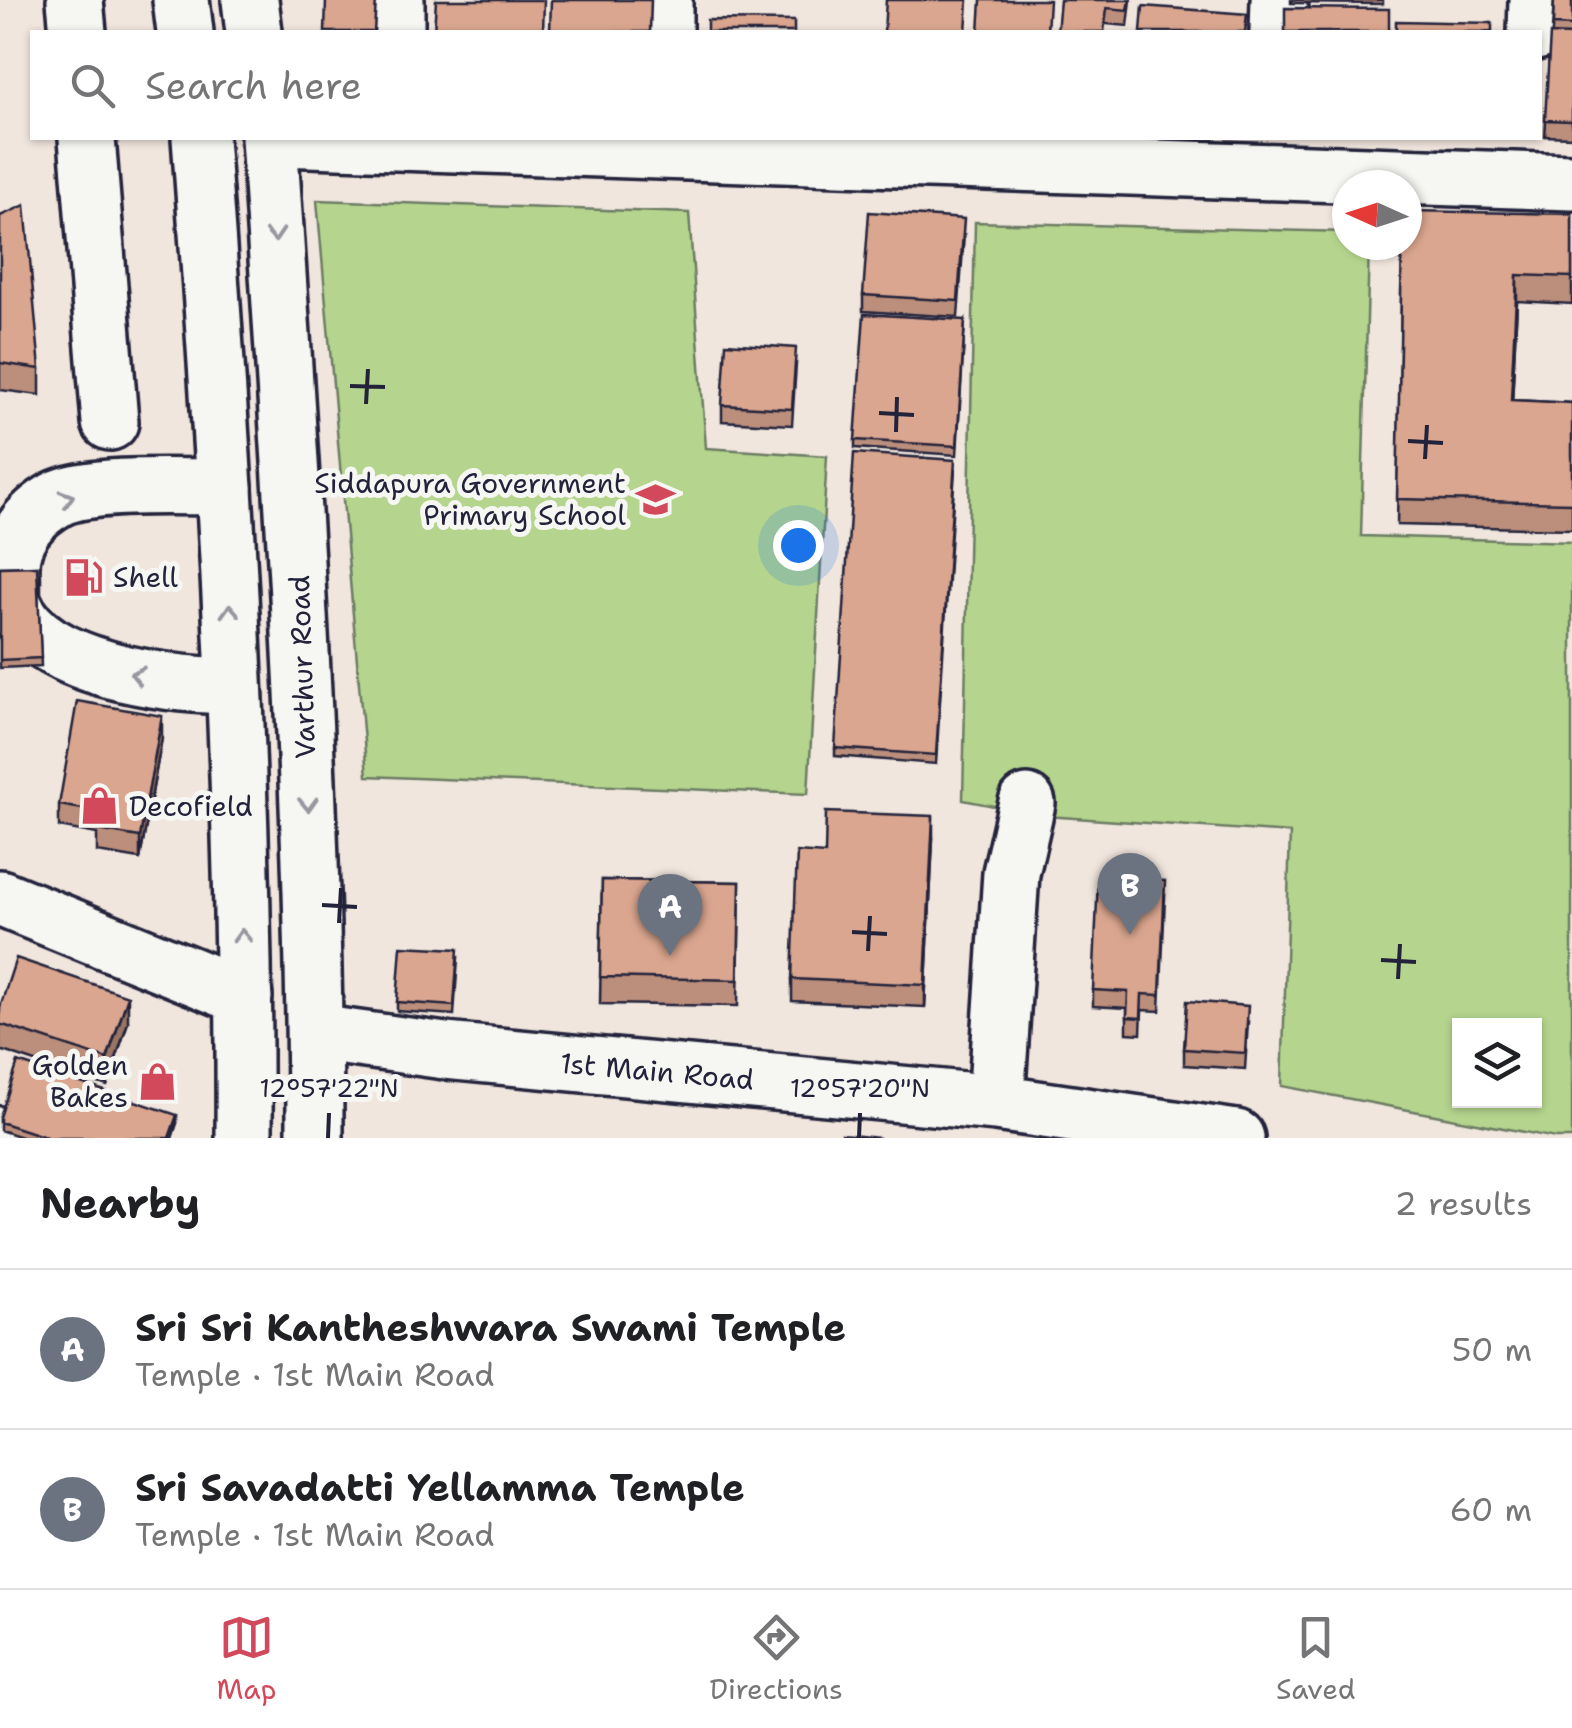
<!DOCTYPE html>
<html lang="en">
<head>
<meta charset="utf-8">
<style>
	:root { --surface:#fff; --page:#f2f2f2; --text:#202124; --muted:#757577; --line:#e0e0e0; --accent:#d1495b }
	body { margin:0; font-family:"Shantell Sans",sans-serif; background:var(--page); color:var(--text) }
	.controls { position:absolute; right:30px; bottom:30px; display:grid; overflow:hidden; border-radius:0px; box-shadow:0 2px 8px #0004 }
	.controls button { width:90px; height:90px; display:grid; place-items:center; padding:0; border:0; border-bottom:2px solid var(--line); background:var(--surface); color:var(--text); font:50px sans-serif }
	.compass { position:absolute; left:1332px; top:170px; width:90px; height:90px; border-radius:50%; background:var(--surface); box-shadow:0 2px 8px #0004; rotate:273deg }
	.you { position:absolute; left:798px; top:545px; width:35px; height:35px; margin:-25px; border:8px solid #fff; border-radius:50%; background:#1a73e8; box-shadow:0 0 0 15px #1a73e833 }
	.badge { display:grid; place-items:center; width:65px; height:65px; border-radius:50%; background:var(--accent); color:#fff; font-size:32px; font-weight:700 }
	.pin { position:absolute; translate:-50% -82px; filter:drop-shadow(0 2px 5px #0008) }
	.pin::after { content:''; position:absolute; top:52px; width:35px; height:30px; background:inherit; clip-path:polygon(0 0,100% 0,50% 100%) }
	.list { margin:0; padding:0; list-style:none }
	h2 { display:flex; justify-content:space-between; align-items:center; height:130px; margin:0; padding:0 40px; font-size:42px }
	h2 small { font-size:32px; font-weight:400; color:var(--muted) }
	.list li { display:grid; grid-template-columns:65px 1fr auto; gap:30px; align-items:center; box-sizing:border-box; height:160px; padding:0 40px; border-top:2px solid var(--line) }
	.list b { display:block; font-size:38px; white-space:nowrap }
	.list p { margin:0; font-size:32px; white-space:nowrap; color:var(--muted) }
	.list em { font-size:32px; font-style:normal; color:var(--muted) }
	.icon { flex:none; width:55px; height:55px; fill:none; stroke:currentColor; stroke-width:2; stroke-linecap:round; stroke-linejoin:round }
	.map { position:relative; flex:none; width:1572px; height:1138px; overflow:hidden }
	.search { position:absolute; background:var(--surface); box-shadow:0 2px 8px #0004; left:30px; right:30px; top:30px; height:110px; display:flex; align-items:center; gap:25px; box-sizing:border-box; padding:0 35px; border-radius:0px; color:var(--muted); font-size:38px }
	.sheet { height:450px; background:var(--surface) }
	nav { display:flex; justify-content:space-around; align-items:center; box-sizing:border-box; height:140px; border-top:2px solid var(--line); background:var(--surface); font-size:28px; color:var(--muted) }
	nav a { display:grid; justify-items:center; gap:5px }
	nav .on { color:var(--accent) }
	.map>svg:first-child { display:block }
	.green { fill:#b5d58e; stroke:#6c7c64; stroke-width:2.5; fill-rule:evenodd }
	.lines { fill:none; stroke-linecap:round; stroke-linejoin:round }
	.minor-casing { stroke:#22223b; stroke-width:62 }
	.major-casing { stroke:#22223b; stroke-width:62 }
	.minor { stroke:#f6f6f2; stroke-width:55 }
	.major { stroke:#f6f6f2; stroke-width:55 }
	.wall { fill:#bc8f7b; stroke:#22223b; stroke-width:2.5 }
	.shaded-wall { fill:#997464; stroke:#22223b; stroke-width:2.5 }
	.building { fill:#dba68f; stroke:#22223b; stroke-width:2.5 }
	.oneway { stroke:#9797a0 }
	.ticks { fill:none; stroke:#22223b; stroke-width:4 }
	.labels { text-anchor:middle; stroke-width:10; stroke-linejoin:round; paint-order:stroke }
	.poi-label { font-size:28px; fill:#22223b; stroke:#f6f6f2; text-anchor:end }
	.street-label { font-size:28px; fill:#22223b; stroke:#f6f6f2 }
	.ticks-label { font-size:25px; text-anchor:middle; fill:#22223b; stroke:#f6f6f2; stroke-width:10; stroke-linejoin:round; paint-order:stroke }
</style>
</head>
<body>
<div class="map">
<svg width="1572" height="1138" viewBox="0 0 1572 1138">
	<rect width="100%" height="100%" fill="#f1e6de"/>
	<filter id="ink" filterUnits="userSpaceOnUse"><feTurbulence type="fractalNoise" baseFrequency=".01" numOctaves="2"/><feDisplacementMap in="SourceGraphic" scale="20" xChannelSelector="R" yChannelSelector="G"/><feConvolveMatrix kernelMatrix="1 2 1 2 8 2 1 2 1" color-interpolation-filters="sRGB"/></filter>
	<g filter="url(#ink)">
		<path class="green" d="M317,200L689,213L706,448L827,456L808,794L367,776Z
			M975,222L1347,232V245H1369L1361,536L1572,542V1138H1556L1282,1086L1290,833L1046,816L963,800ZM1460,1026H1534V1100H1460Z"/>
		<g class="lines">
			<defs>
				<path id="minor" d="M75,0L78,32
					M396,0V32
					M664,0V32
					M1278,32L1279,0
					M1536,32L1537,0
					M87,138L110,422
					M279,138L1572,182
					M224,487C185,487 89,482 57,499C29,515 9,540 11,572C12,581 10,594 13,603C38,671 172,685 233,686
					M0,898L244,997
					M315,1033L445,1051L996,1103L1236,1138
					M996,1103L1011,873L1027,803
					M0,1135L9,1138"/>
				<path id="major" d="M181,0L185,32
					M250,0L254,32
					M200,138C225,470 246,804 244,1138
					M269,138C291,471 315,804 315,1138"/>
			</defs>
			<use href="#minor" class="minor-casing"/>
			<use href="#major" class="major-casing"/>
			<use href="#minor" class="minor"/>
			<use href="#major" class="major"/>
		</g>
		<path class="wall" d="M1060,0H1131L1128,26L1107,24Z
			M1291,0H1383V4L1291,3Z
			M1554,0H1572V137L1545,136Z
			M1572,214V304L1517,301L1512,400L1572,403V529L1397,525L1402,245Z
			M0,216L40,369V395L0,390Z
			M964,235L958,317L863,311V295Z
			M965,320L957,455L855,448V440Z
			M796,364L792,425L722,421V405Z
			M955,469L936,764L835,756V748Z
			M37,566L41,666L0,668V567Z
			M162,738L140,859L97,852V834L59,827V805Z
			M933,838L925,1007L792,1001V979L825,854Z
			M602,880L740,882L738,1006L600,1004Z
			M1165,897L1160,1011L1142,1010L1141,1034L1127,1033V1008L1093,1006V990Z
			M458,958L454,1015L397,1011V1002Z
			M0,1007L128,1022L107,1086L0,1050Z
			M1248,1022L1245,1069L1184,1065V1049Z
			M0,1117L177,1123L172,1138H24L0,1130Z"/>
		<path class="shaded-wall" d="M1517,275V301L1511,426V400Z
			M162,716V738L140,859V837Z
			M933,816V838L925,1007V985Z
			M128,996V1022L107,1086V1059Z
			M177,1115V1123L172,1138H169Z"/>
		<path class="building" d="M326,0H376L374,32H325Z
			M436,0H544L543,32H434Z
			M551,0H651L650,32H550Z
			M886,0H968L966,32H884Z
			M981,0H1049L1047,32H979Z
			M1060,0H1130L1128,10L1107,8L1104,32H1057Z
			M1554,0H1572V26L1553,25Z
			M1143,6L1247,14L1245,32H1141Z
			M1285,8L1389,9V32H1285Z
			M707,20L794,21V32H707Z
			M1396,21L1492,23V32H1396Z
			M1550,34L1572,35V121L1545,120Z
			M25,205L40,369L0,363V216Z
			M1407,211L1572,214V277L1517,275L1511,400L1572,403V503L1397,499L1402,245H1407Z
			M869,212L964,219L958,301L863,295Z
			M864,314L965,320L957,446L855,440Z
			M726,343L796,348L792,409L722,405Z
			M854,453L955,460L936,755L835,748Z
			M37,566L41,658L0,660V567Z
			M77,701L162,716L140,837L97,830L100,812L59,805Z
			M826,812L933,816L925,985L792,979L797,852L825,854Z
			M1098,878L1165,881L1160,995L1142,994L1141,1018L1127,1017L1128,992L1093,990Z
			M602,880L740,882L738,980L600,977Z
			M401,946L458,949L454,1006L397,1002Z
			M16,958L128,996L107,1059L0,1024V1007Z
			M1187,1001L1248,1006L1245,1053L1184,1049Z
			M18,1062L177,1115L169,1138H49L0,1122V1117Z
			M842,1134L879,1138H842Z"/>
		<defs><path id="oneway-chevron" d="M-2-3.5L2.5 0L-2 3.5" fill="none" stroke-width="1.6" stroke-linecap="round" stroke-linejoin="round" transform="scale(2.5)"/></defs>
		<g class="oneway">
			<use href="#oneway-chevron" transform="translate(275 235) rotate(86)"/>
			<use href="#oneway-chevron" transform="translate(67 498) rotate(-18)"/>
			<use href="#oneway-chevron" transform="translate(230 611) rotate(-93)"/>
			<use href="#oneway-chevron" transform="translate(137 675) rotate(-167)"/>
			<use href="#oneway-chevron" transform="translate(308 804) rotate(88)"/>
			<use href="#oneway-chevron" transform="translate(242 936) rotate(-92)"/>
		</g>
	</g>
	<path class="ticks" d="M350,386L385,387M366,404L368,369M879,413L914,415M896,432L897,397M1408,441L1443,443M1425,459L1427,425M322,905L357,907M339,923L341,888M852,932L887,934M868,951L870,916M1381,960L1416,962M1398,979L1400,944M328,1138L329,1113M859,1138L860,1113"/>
	<defs>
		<symbol id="school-bare" viewBox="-9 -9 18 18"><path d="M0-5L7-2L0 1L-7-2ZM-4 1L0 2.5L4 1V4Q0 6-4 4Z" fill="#d1495b" stroke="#f6f6f2" stroke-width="2.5" paint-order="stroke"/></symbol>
		<symbol id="fuel-bare" viewBox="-9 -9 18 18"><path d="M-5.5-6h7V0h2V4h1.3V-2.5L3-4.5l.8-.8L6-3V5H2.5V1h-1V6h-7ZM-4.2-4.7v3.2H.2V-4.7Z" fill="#d1495b" stroke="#f6f6f2" stroke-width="2.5" paint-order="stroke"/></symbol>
		<symbol id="shop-bare" viewBox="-9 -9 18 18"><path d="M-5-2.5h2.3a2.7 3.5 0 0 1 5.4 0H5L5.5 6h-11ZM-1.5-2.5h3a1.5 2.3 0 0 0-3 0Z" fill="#d1495b" stroke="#f6f6f2" stroke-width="2.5" paint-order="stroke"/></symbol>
	</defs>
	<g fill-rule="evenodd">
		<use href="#school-bare" x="628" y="472" width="55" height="55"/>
		<use href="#fuel-bare" x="56" y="550" width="55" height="55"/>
		<use href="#shop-bare" x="72" y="778" width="55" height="55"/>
		<use href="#shop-bare" x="130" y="1054" width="55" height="55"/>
	</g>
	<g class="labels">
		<g class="poi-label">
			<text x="626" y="493">Siddapura Government<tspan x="626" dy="32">Primary School</tspan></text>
			<text x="113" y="587" text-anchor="start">Shell</text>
			<text x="129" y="816" text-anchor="start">Decofield</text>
			<text x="128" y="1075">Golden<tspan x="128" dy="32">Bakes</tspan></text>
		</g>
		<g class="street-label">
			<text transform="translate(302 667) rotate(-92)" y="10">Varthur Road</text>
			<text transform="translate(657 1071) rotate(5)" y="10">1st Main Road</text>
		</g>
	</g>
	<g class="ticks-label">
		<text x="329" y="1097">12°57'22"N</text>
		<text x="860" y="1097">12°57'20"N</text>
	</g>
</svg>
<div class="controls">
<button><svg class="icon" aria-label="layers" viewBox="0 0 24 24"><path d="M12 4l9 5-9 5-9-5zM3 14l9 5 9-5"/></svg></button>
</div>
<svg class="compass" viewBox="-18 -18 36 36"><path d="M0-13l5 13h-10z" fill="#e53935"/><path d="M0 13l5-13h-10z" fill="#757577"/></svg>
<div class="you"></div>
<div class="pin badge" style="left:670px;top:956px;background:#6b7280">A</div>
<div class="pin badge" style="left:1130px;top:935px;background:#6b7280">B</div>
<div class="search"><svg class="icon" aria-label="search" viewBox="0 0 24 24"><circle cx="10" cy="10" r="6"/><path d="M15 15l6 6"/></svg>Search here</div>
</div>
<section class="sheet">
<h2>Nearby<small>2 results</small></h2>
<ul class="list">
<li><span class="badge" style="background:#6b7280">A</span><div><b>Sri Sri Kantheshwara Swami Temple</b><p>Temple · 1st Main Road</p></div><em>50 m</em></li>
<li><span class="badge" style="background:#6b7280">B</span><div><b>Sri Savadatti Yellamma Temple</b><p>Temple · 1st Main Road</p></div><em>60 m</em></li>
</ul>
</section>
<nav>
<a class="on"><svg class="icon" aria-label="map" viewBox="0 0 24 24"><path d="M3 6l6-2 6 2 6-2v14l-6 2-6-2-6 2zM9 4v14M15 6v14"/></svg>Map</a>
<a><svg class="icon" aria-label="directions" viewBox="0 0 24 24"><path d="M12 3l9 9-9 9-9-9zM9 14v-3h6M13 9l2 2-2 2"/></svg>Directions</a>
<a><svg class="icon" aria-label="saved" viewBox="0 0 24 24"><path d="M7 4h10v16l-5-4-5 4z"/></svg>Saved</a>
</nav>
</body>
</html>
